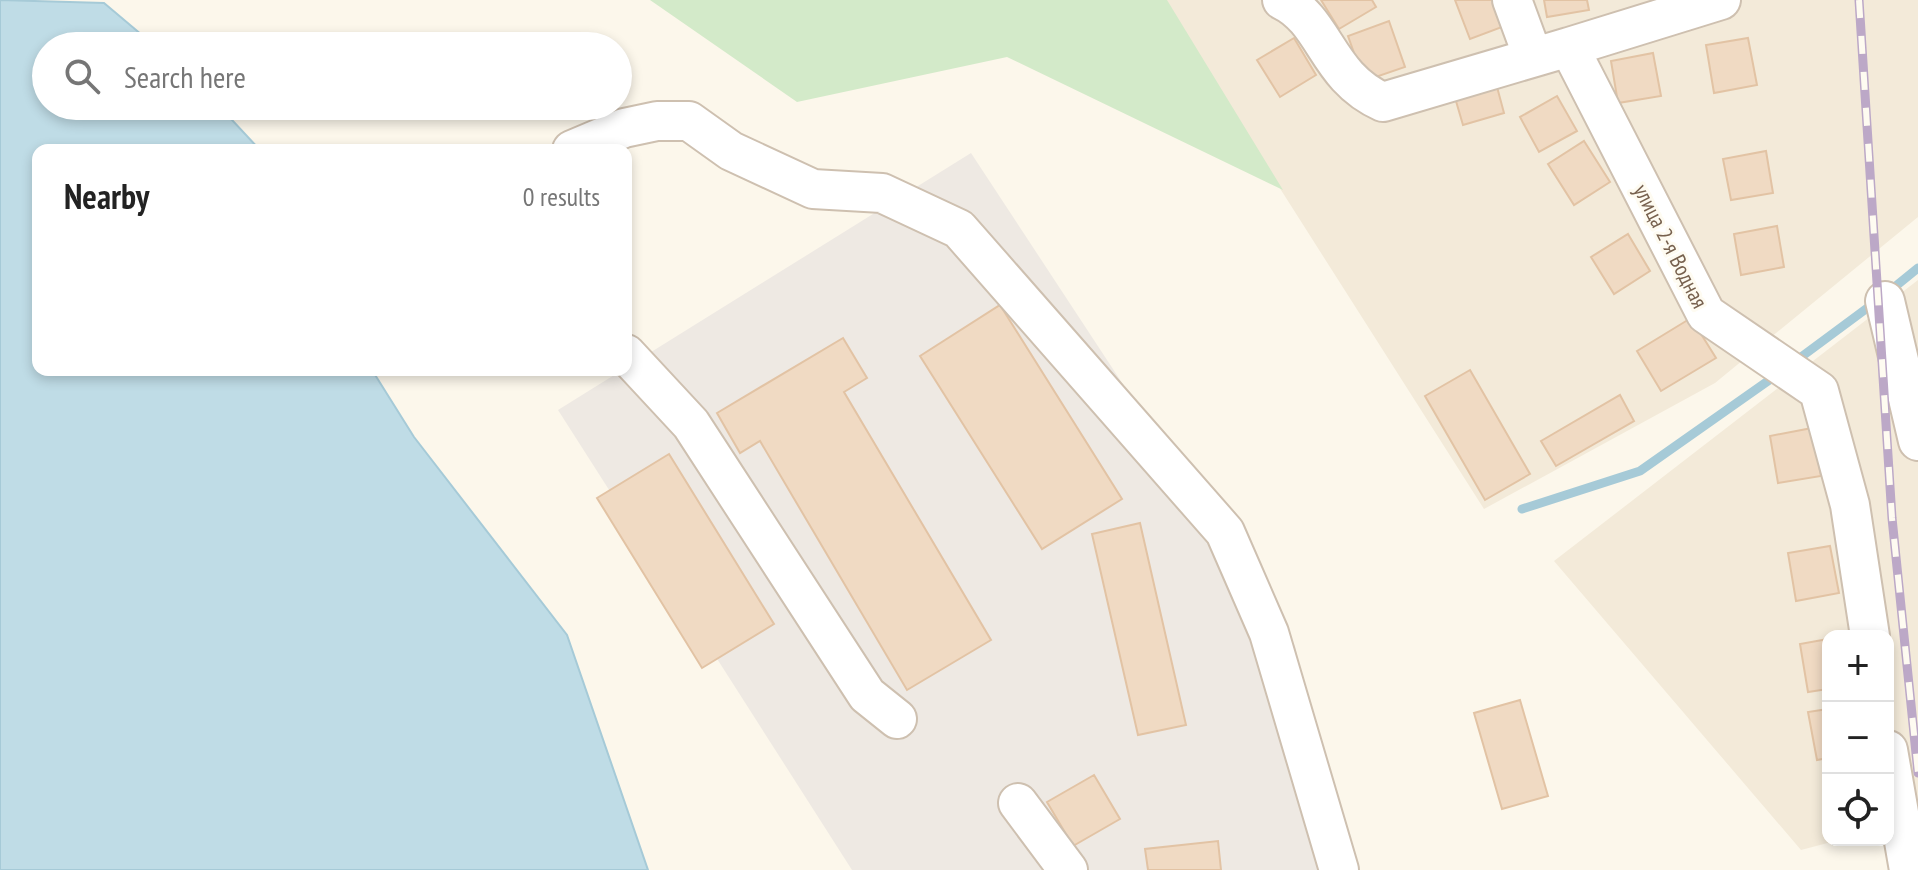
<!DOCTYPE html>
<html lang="en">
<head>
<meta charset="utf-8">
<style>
	:root { --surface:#fff; --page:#f6f6f6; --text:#222; --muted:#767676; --line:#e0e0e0 }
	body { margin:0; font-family:"PT Sans Narrow",sans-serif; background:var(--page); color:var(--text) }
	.controls { position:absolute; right:24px; bottom:24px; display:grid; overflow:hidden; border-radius:16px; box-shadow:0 4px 12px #0003 }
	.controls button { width:72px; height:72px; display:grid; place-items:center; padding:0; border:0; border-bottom:2px solid var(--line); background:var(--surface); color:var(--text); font:40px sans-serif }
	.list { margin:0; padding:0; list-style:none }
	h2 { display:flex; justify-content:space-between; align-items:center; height:104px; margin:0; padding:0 32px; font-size:34px }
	h2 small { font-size:26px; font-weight:400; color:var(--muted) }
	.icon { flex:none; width:44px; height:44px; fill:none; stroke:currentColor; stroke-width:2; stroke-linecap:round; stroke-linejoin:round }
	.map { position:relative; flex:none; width:1918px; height:870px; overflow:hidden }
	.search { position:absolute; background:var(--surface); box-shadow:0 4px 12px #0003; left:32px; top:32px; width:600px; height:88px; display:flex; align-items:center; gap:20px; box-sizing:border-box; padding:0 28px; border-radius:44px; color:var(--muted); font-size:30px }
	.panel { position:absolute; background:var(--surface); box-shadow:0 4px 12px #0003; left:32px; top:144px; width:600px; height:232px; border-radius:16px }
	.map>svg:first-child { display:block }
	.residential { fill:#f3ead9 }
	.industrial { fill:#eee9e3 }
	.green { fill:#d3eac9 }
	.water { fill:#bfdce6; stroke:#a6cad7; stroke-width:2 }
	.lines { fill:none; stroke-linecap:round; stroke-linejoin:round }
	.stream { stroke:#a6cad7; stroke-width:9 }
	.building { fill:#f0dac3; stroke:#e2c3a4; stroke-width:2 }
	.minor-casing { stroke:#cec0b0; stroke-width:42 }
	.minor { stroke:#fff; stroke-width:38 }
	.rail-casing { stroke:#bca8c7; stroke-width:9 }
	.rail { stroke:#fefbf1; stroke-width:6; stroke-dasharray:18; stroke-linecap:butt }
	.labels { text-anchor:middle; stroke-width:6; stroke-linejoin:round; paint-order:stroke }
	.street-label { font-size:22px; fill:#77614e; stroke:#fefbf1 }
</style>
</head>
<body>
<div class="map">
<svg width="1918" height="870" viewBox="0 0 1918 870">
	<rect width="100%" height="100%" fill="#fcf7eb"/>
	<path class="residential" d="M1160,0H1918V217L1715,383L1484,509Z
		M1918,280V819L1888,827V636H1828V840H1839L1801,850L1554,561Z"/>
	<path class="industrial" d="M971,153L1295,646L1343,870H852L558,410Z"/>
	<path class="green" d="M650,0H1167L1283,190L1007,57L797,102Z"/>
	<path class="water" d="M0,0L104,3L155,46H46V106H219L260,150H38V370H372L414,437L567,635L648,870H0Z"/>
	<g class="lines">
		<path class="stream" d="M1886,294L1918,268
			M1793,363L1874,303
			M1522,509L1640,471L1778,374"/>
	</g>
	<path class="building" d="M1321,0H1372L1376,7L1339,29Z
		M1455,0H1501L1510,24L1470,39Z
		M1544,0H1587L1589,10L1547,17Z
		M1389,21L1405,67L1364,81L1348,36Z
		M1294,38L1316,75L1280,97L1257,60Z
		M1748,38L1757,85L1714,93L1706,45Z
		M1653,53L1661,96L1618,103L1611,61Z
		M1493,72L1504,113L1463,125L1451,84Z
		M1557,96L1577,131L1539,152L1520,117Z
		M1584,141L1610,182L1574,205L1548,164Z
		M1766,151L1773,193L1731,200L1723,159Z
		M1777,226L1784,267L1741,275L1734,234Z
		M1628,234L1650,271L1614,294L1591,257Z
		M1000,305L1122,499L1042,549L920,356Z
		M1691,318L1716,358L1661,391L1637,351Z
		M843,338L867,378L844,392L991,640L907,690L760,441L740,453L717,413Z
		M1470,370L1530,474L1485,500L1425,396Z
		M1620,395L1634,421L1556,466L1541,441Z
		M1812,428L1821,476L1778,483L1770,436Z
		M669,454L774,624L702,668L597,498Z
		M1140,523L1186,725L1138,735L1092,534Z
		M1830,546L1839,593L1796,601L1788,553Z
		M1828,639V689L1808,692L1800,644Z
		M1520,700L1548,796L1502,809L1474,713Z
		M1828,709V758L1817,760L1808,712Z
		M1094,775L1120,819L1073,846L1047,802Z
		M1218,841L1221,870H1148L1145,849Z"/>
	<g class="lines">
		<defs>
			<path id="minor" d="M1282,0C1326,21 1326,77 1383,102L1569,47L1706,314L1819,391L1850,505L1870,636
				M1512,0L1533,57
				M1569,47L1721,0
				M572,150L624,128L657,121H689L731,151L813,189L882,193L959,229L1225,532L1269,633L1339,870
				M1885,301L1918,441
				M626,354L691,424L867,695L897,719
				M1888,750L1909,870
				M1018,803L1068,870"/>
		</defs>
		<use href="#minor" class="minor-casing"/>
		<use href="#minor" class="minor"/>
		<defs>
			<path id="rail" d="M1859,0L1892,518L1918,773"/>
		</defs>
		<use href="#rail" class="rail-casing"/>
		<use href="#rail" class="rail"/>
	</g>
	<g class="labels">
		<g class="street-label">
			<text transform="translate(1671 246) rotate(63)" y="8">улица 2-я Водная</text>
		</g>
	</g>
</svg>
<div class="controls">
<button>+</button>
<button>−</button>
<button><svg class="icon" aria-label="locate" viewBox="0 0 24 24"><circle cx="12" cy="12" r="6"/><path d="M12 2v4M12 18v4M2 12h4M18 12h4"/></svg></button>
</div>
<div class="search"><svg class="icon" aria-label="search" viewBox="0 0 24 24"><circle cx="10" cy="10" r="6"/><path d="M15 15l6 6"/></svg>Search here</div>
<section class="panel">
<h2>Nearby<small>0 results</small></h2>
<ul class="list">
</ul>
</section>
</div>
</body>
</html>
